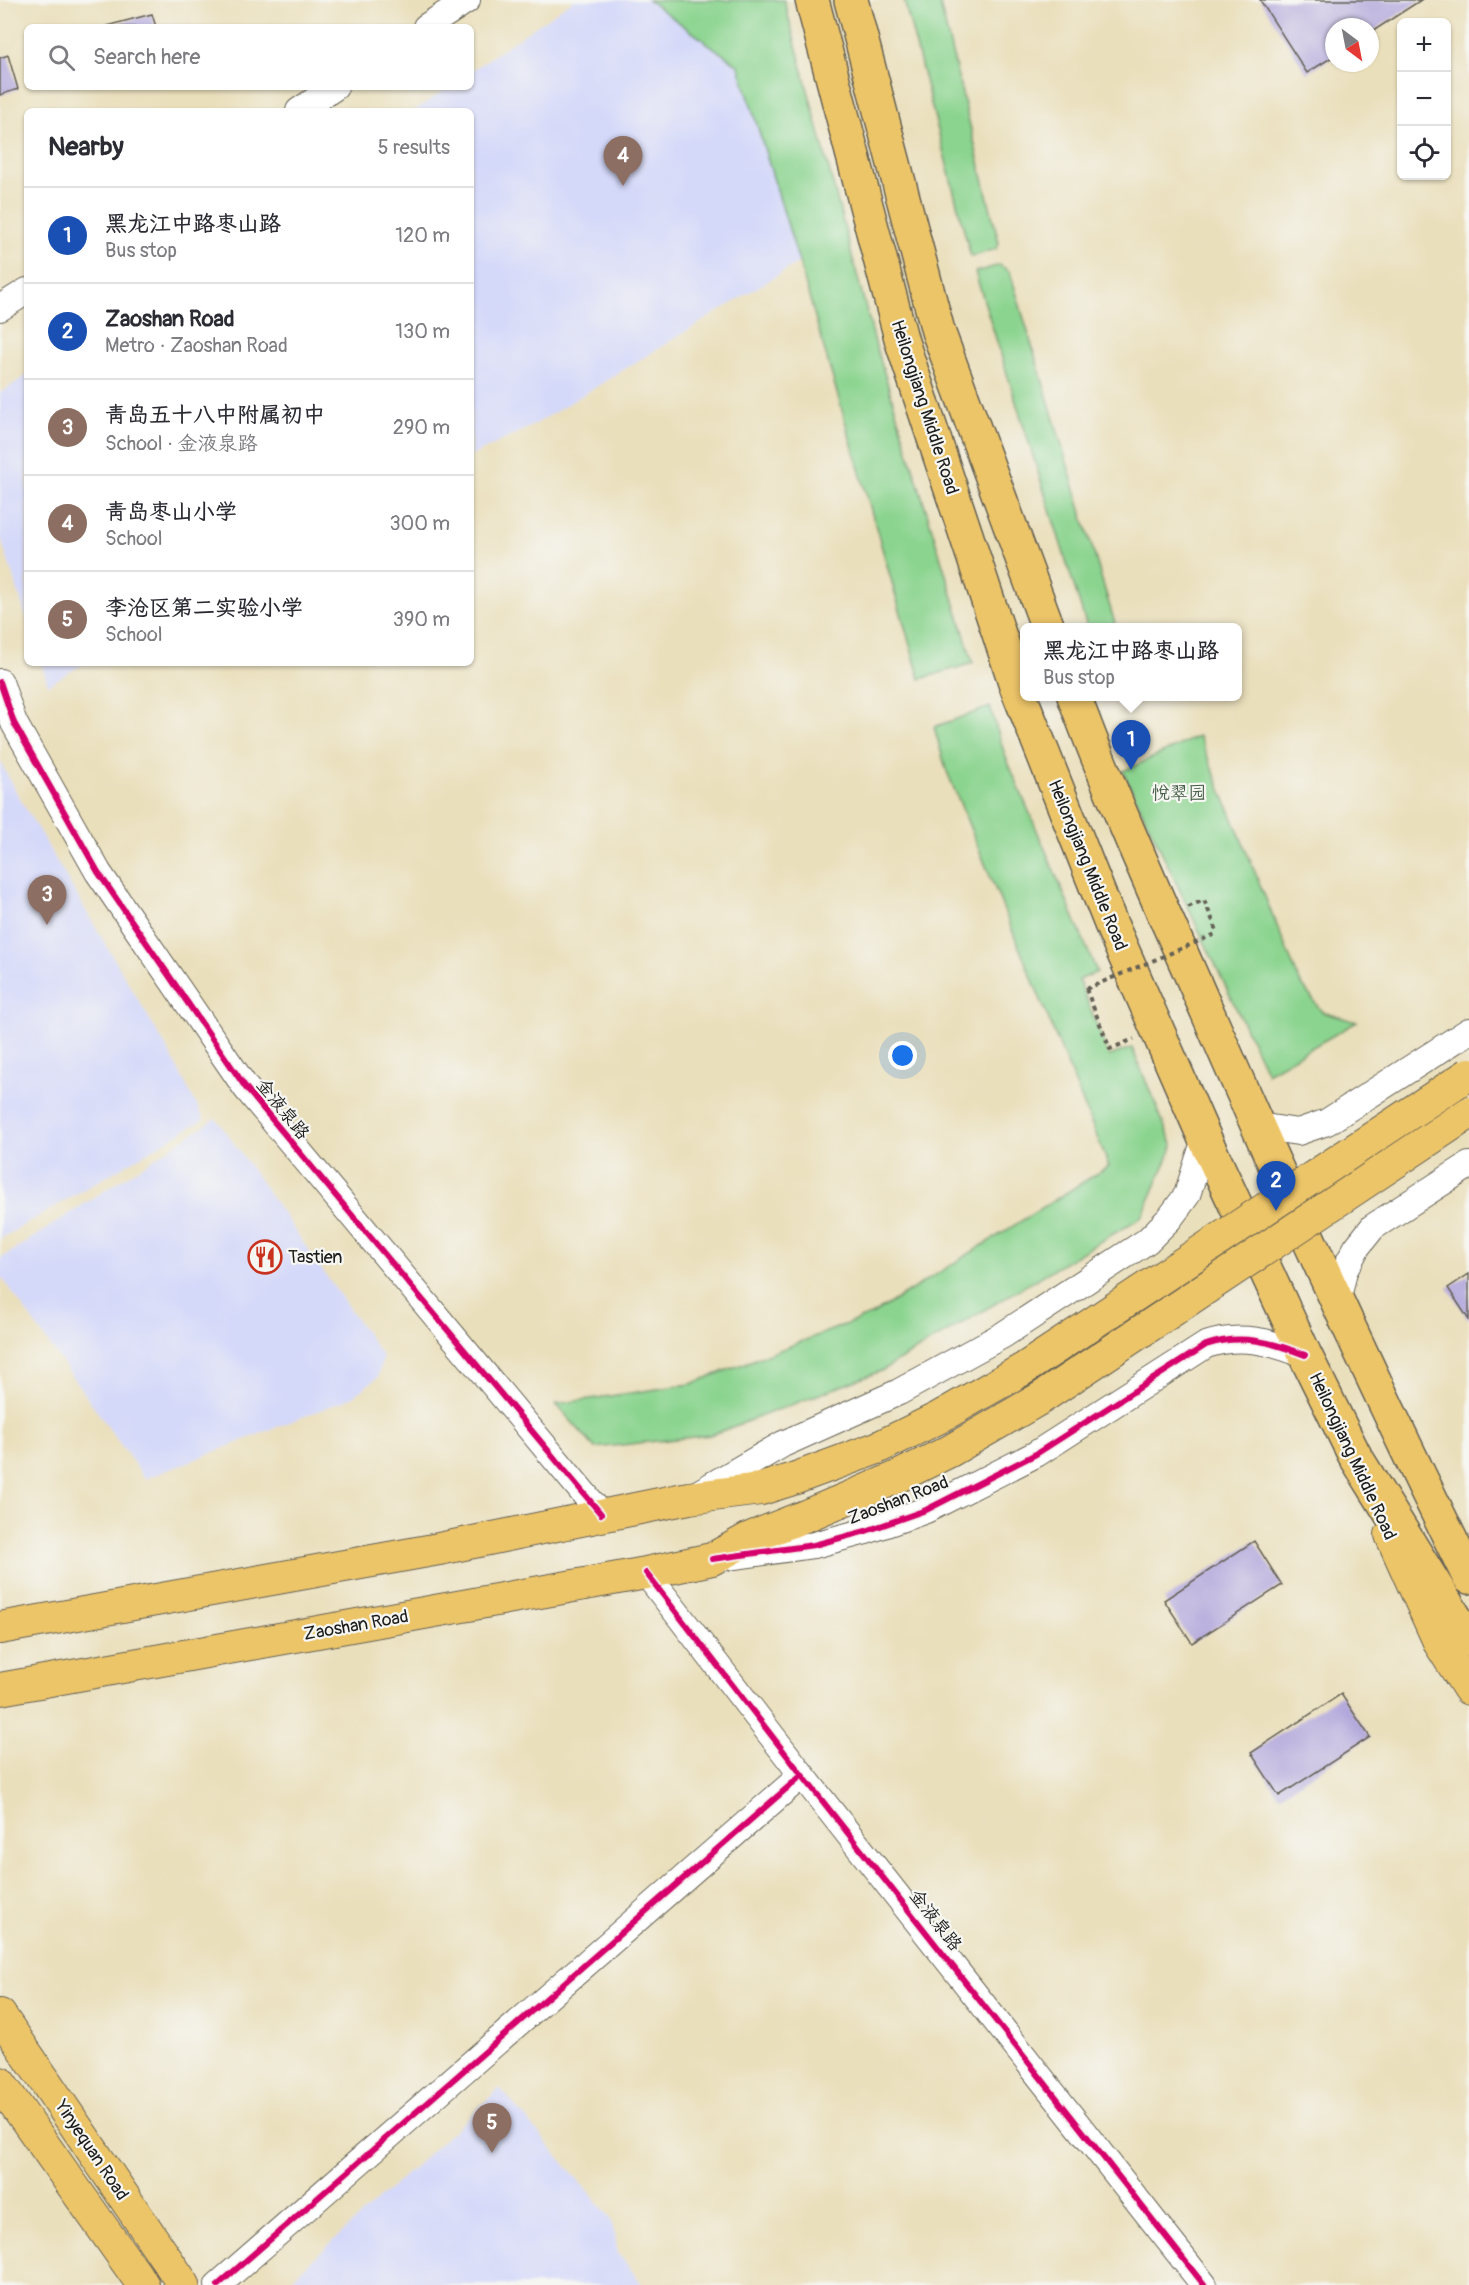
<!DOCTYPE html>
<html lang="en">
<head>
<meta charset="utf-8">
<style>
	:root { --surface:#fff; --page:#f2f2f3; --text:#2b2b33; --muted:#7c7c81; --line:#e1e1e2; --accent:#ea580c }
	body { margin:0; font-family:Pangolin,"LXGW WenKai TC",sans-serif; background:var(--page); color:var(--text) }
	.controls { position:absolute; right:18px; top:18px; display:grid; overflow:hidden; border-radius:9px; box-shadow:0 2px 4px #0004 }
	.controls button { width:54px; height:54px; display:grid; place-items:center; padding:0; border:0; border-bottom:2px solid var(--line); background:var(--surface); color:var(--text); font:30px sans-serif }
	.compass { position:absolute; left:1325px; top:18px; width:54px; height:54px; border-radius:50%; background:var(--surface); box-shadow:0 2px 4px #0004; rotate:148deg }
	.you { position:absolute; left:903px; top:1056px; width:21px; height:21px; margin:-15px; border:4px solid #fff; border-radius:50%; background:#1a73e8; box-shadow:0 0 0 9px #1a73e833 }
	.badge { display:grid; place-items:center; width:39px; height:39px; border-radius:50%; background:var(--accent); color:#fff; font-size:20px; font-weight:700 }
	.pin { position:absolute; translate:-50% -50px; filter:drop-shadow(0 2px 3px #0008) }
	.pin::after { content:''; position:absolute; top:32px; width:21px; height:18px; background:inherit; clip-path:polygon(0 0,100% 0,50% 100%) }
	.popup { position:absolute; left:1020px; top:623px; width:222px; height:78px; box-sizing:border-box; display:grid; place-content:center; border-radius:9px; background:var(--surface); filter:drop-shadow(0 2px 4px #0005); font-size:20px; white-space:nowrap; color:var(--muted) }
	.popup b { font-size:22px; color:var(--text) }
	.popup::after { content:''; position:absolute; left:50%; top:100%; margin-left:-12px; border:12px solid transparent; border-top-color:var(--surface) }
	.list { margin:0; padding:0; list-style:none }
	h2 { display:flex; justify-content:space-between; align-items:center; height:78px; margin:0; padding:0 24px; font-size:26px }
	h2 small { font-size:20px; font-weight:400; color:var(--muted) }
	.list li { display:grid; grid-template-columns:39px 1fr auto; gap:18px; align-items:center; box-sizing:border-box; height:96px; padding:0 24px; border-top:2px solid var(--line) }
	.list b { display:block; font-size:22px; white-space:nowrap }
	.list p { margin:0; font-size:20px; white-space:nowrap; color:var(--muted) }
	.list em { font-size:20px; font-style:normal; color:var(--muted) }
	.icon { flex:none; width:33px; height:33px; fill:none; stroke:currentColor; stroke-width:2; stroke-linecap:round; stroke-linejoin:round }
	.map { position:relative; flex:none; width:1469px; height:2285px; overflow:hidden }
	.search { position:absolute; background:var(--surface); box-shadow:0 2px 4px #0004; left:24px; top:24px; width:450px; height:66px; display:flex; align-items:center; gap:15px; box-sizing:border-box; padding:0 21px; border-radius:9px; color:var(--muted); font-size:22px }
	.panel { position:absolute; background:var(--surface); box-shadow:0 2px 4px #0004; left:24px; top:108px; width:450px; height:558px; border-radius:9px }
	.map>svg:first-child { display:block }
	.built { fill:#d4d8f9 }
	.green { fill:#8bd48f; stroke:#547856; stroke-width:1.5 }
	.building { fill:#b2a7db }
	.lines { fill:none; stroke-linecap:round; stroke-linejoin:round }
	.minor-casing { stroke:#646054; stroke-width:28 }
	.major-casing { stroke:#646054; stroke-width:34 }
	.highway-casing { stroke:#646054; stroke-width:36 }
	.path { stroke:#646054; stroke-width:4; stroke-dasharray:4.5 4.5; stroke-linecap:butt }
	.minor { stroke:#fff; stroke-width:26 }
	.major { stroke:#edc569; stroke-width:32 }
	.highway { stroke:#edc569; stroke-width:33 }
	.major-bridge-casing { stroke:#646054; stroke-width:34; stroke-linecap:butt }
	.path-bridge { stroke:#646054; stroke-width:4; stroke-dasharray:4.5 4.5; stroke-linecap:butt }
	.major-bridge { stroke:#edc569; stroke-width:32 }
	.cycleway-casing { stroke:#f6f6f2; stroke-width:10 }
	.cycleway { stroke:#d6006c; stroke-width:6 }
	.labels { text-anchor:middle; stroke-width:4.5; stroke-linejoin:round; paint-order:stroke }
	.street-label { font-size:18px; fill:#1c1c1c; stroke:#f6f6f2 }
	.park-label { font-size:18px; fill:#435c44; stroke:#f6f6f2 }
	.poi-label { font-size:18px; fill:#1c1c1c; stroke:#f6f6f2; text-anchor:start }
</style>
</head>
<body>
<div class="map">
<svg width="1469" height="2285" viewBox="0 0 1469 2285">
	<rect width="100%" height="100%" fill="#f6f6f2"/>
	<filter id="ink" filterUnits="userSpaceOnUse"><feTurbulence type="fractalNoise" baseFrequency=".0167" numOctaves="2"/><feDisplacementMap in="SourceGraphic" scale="12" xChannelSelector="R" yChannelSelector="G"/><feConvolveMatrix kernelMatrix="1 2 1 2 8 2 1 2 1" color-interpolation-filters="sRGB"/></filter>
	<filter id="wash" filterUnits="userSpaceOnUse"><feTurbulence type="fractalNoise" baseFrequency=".008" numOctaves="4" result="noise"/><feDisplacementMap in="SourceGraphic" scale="24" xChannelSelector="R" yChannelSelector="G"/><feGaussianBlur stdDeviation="1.35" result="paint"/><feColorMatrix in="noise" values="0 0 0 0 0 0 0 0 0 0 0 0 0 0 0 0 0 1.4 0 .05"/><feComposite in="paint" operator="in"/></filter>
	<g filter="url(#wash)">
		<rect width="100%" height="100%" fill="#eadfbb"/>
		<path class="built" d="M574,0H648L739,66L799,262L534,425L471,456V111H414L449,87H471V71Z
			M27,375V620L0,536V393Z
			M41,663H85L48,685Z
			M0,761L19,797L169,1052L204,1119L0,1239Z
			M216,1118L383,1357L378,1377L351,1398L145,1479L0,1275V1259Z
			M500,2088L611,2218L618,2253L643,2285H285Z"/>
		<path class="green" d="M648,0H784L876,346L973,663L920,679L799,262L739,66Z
			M904,0H939L999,243L996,249L971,257Z
			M1000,265L1010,272L1116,627H1087L975,272Z
			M990,707L1005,755L1097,972L1079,980L1109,1056L1132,1048L1173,1146L1142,1217L881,1371L711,1435L595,1448L556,1404L691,1384L873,1314L1109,1166L946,769L934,727Z
			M1199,736L1300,982L1322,1012L1357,1022L1267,1073L1123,771Z"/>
		<g id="blocks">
			<path class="building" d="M1260,0H1421L1370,33V27H1334V56L1307,73Z
				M152,14L156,27H106V26Z
				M8,55L18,89L0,95V58Z
				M1469,1274V1320L1448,1288Z
				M1254,1541L1282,1585L1192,1643L1164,1600Z
				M1341,1694L1370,1737L1279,1796L1251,1753Z"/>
		</g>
	</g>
	<g filter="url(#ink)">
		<use href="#blocks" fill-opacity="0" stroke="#646054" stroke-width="1.5"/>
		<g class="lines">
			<defs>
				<path id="minor" d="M426,27L467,0
					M299,111L335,87
					M0,308L27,291
					M0,682L14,723L98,872L246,1088L601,1514
					M1257,1126L1298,1132L1327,1122L1469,1031
					M1337,1303L1344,1271L1357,1247L1373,1227L1469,1165
					M695,1495L783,1444L899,1392L1003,1335L1147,1241L1170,1218L1187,1195L1205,1139
					M721,1558L814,1545L866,1531L926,1510L1036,1454L1206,1345C1240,1333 1272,1342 1305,1355
					M646,1573L802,1775L1204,2285
					M218,2285L802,1775"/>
				<path id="major" d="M1391,1535L1440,1644L1469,1689
					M0,1628L439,1549L689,1498L761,1489L796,1478
					M0,1689L646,1573L712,1559L750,1538L810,1514
					M0,2015L184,2285
					M0,2083L143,2285"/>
				<path id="highway" d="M812,0L902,342L1017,688L1111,924L1205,1139L1305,1355L1354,1454L1469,1640
					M851,0L938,331L1048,628
					M1074,696C1115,806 1163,911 1210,1018C1292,1206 1378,1393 1469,1577"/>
			</defs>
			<use href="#minor" class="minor-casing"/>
			<use href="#major" class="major-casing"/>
			<use href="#highway" class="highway-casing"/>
			<path class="path" d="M1188,907L1204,900L1218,933
				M1086,989L1110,1049L1134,1039"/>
			<use href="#minor" class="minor"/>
			<use href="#major" class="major"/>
			<use href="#highway" class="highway"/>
			<defs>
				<path id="major-bridge" d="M796,1478L877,1448L938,1418L1025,1368L1469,1074
					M810,1514L893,1479L950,1451L1041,1398L1469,1113"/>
			</defs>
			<use href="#major-bridge" class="major-bridge-casing"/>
			<path class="path-bridge" d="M1086,989L1218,933"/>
			<use href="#major-bridge" class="major-bridge"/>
			<defs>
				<path id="cycleway" d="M0,682L14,723L98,872L246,1088L601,1514
					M712,1559L814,1545L866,1531L926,1510L1036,1454L1206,1345C1240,1333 1272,1342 1305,1355
					M646,1573L802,1775L1204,2285
					M218,2285L802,1775"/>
			</defs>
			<use href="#cycleway" class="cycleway-casing"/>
			<use href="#cycleway" class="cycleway"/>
		</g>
	</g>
	<defs>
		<symbol id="restaurant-ring" viewBox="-11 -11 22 22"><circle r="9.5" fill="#f6f6f2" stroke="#c8321e" stroke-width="1.5"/><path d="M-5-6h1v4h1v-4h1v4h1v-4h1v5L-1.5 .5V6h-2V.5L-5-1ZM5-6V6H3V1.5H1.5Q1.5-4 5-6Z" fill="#c8321e"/></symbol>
	</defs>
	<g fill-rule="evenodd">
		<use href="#restaurant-ring" x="246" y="1238" width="38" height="38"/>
	</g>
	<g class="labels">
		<g class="street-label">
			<text transform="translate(925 407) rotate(72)" y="6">Heilongjiang Middle Road</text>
			<text transform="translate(1088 865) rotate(68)" y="6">Heilongjiang Middle Road</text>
			<text transform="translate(283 1109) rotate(51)" y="6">金液泉路</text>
			<text transform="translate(1353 1456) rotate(65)" y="6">Heilongjiang Middle Road</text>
			<text transform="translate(898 1500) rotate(-21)" y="6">Zaoshan Road</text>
			<text transform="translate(356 1625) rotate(-10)" y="6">Zaoshan Road</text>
			<text transform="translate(936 1920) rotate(52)" y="6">金液泉路</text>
			<text transform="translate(92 2150) rotate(56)" y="6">Yinyequan Road</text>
		</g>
		<g class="park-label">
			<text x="1179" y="799">悦翠园</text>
		</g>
		<g class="poi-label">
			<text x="288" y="1263">Tastien</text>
		</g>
	</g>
</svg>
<div class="controls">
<button>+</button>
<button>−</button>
<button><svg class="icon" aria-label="locate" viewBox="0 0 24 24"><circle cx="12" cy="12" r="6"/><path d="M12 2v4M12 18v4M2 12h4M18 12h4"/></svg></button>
</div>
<svg class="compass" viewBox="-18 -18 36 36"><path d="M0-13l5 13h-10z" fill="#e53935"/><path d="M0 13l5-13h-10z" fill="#7c7c81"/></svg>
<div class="you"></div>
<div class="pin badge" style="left:1131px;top:770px;background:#1a4fb4">1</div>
<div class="popup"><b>黑龙江中路枣山路</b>Bus stop</div>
<div class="pin badge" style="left:1276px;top:1211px;background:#1a4fb4">2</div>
<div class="pin badge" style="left:47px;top:925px;background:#8d6e63">3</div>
<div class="pin badge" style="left:623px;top:186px;background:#8d6e63">4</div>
<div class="pin badge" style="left:492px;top:2153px;background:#8d6e63">5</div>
<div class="search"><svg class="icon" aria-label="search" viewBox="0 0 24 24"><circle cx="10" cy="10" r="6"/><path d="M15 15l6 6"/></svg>Search here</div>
<section class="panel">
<h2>Nearby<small>5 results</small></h2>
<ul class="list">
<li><span class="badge" style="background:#1a4fb4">1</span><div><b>黑龙江中路枣山路</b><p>Bus stop</p></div><em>120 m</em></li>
<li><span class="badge" style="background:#1a4fb4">2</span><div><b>Zaoshan Road</b><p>Metro · Zaoshan Road</p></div><em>130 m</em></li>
<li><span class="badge" style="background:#8d6e63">3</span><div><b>青岛五十八中附属初中</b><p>School · 金液泉路</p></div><em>290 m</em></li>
<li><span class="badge" style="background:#8d6e63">4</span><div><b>青岛枣山小学</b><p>School</p></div><em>300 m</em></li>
<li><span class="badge" style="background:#8d6e63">5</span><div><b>李沧区第二实验小学</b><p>School</p></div><em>390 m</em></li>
</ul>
</section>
</div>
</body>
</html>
